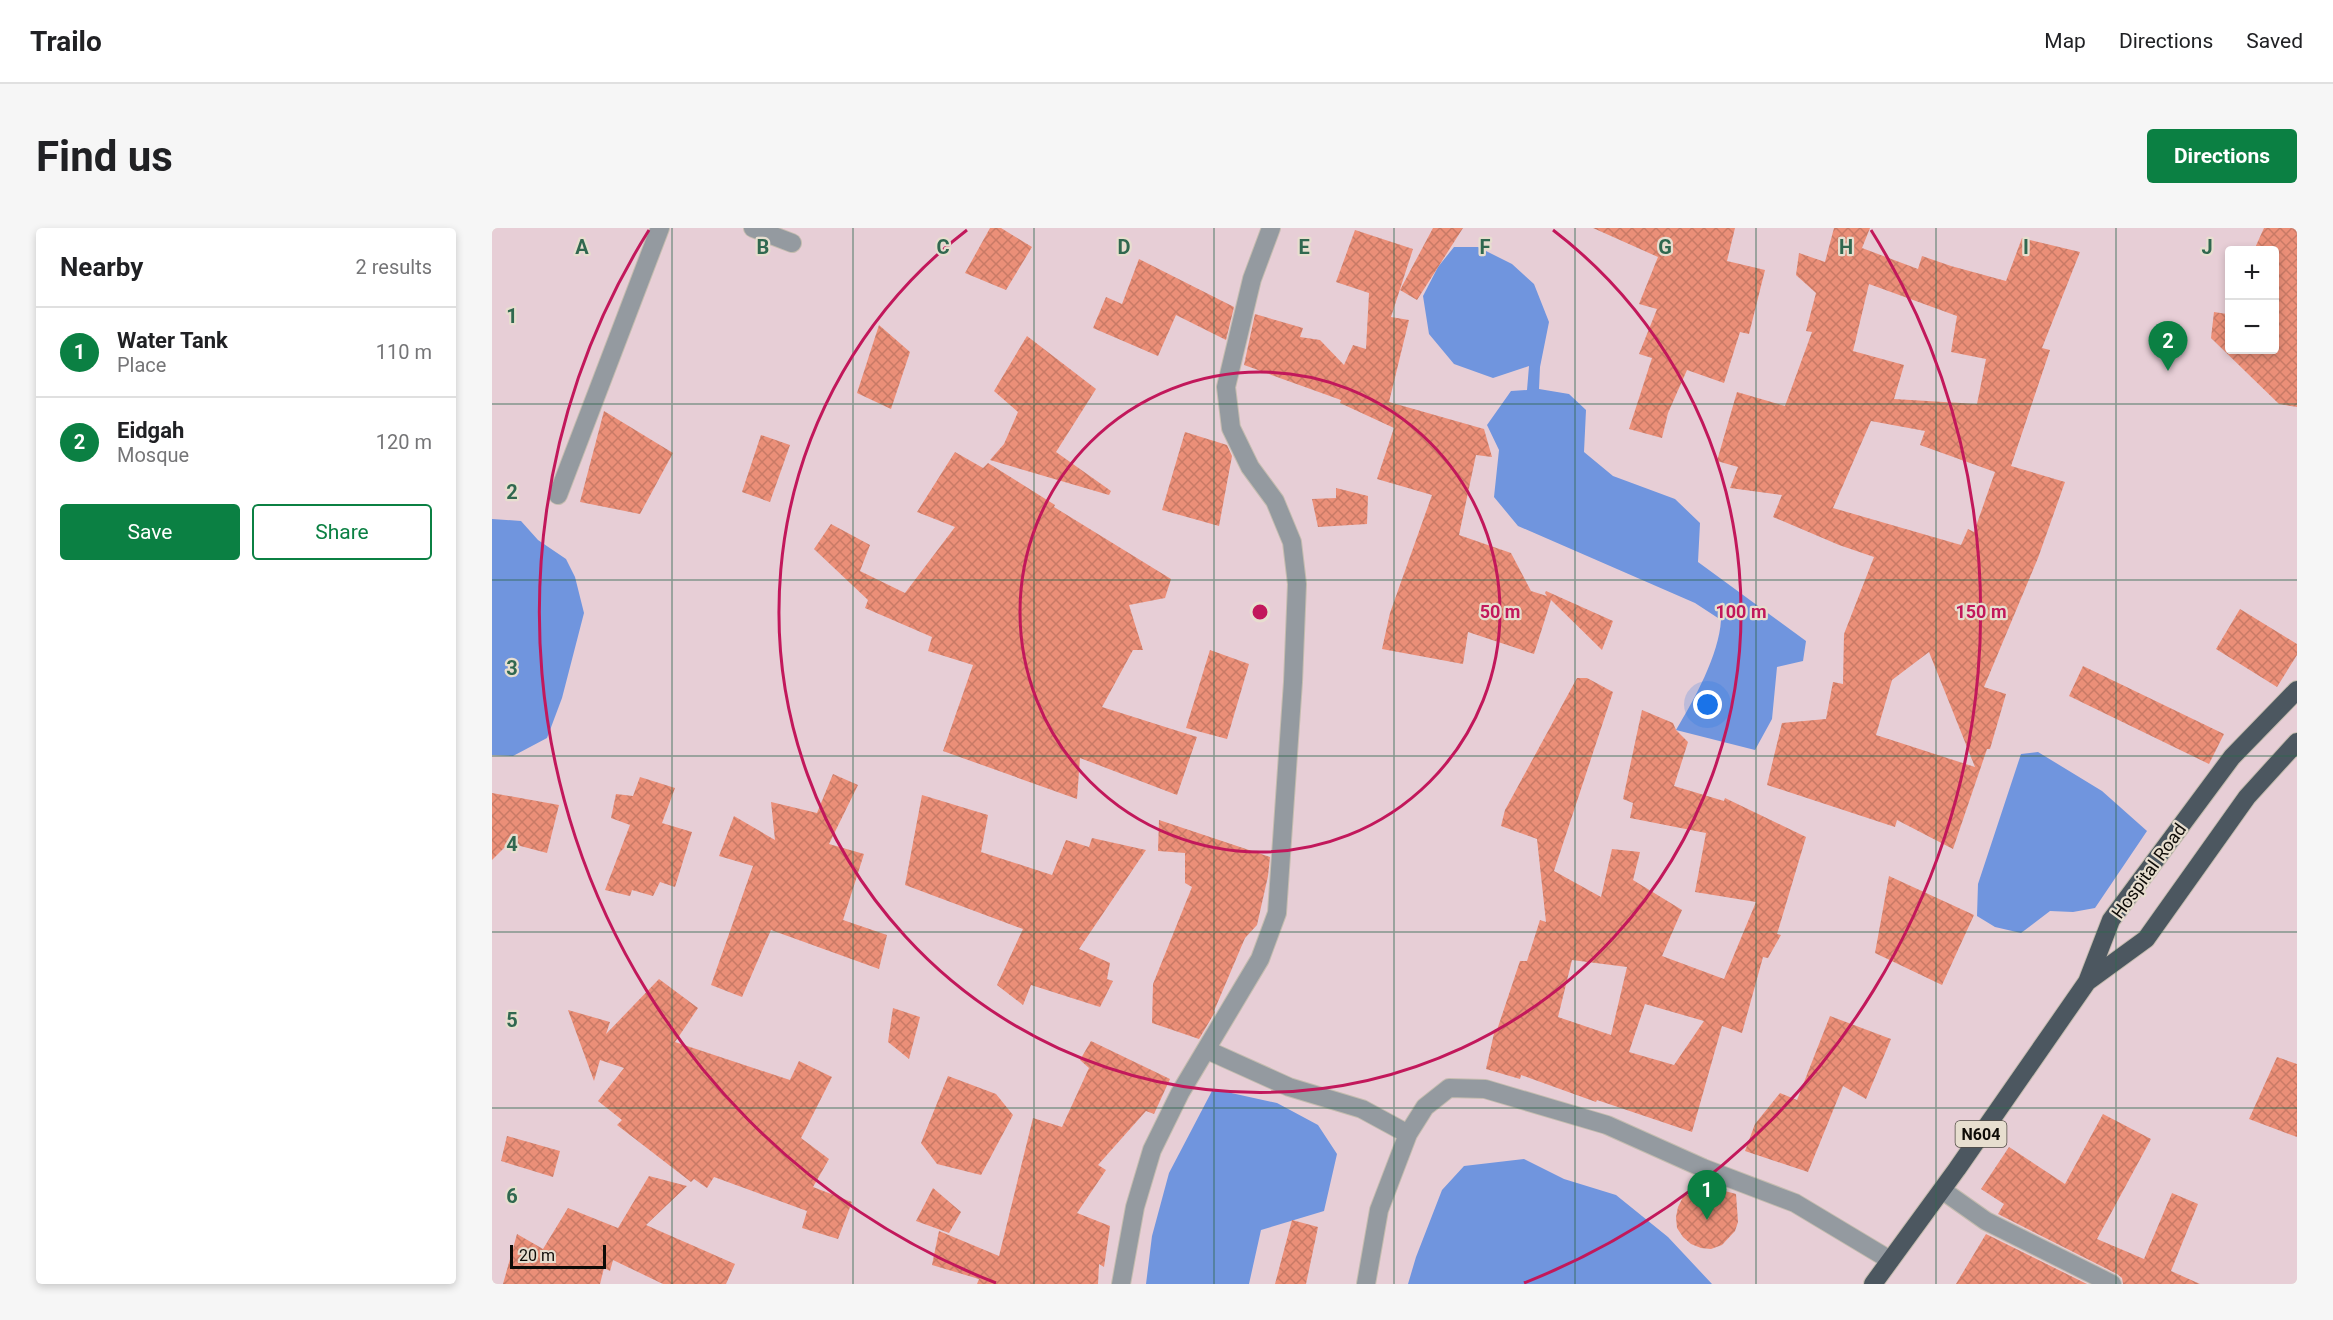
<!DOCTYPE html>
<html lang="en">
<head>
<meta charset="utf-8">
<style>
	:root { --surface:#fff; --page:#f6f6f6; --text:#202124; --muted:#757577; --line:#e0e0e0; --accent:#0b8043 }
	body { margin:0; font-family:Roboto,sans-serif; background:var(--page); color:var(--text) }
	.controls { position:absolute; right:18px; top:18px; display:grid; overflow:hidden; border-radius:6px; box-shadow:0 3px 9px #0003 }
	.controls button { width:54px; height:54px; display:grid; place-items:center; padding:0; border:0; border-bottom:2px solid var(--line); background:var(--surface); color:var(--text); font:30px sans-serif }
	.scale { position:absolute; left:18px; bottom:15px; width:96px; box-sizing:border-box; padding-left:6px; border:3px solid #0f0c08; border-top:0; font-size:16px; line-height:21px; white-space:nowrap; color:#0f0c08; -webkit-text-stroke:4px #e7decf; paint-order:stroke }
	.you { position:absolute; left:1216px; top:477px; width:21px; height:21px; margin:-15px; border:4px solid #fff; border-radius:50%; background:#1a73e8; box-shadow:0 0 0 9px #1a73e833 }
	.badge { display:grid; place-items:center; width:39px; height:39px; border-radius:50%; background:var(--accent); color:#fff; font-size:20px; font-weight:700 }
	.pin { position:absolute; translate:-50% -50px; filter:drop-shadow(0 2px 3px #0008) }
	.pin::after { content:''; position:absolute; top:32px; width:21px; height:18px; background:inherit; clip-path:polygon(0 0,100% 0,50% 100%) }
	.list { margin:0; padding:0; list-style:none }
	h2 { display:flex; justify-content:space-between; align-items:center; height:78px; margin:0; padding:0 24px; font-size:26px }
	h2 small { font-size:20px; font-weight:400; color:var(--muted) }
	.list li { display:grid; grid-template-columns:39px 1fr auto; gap:18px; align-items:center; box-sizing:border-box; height:90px; padding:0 24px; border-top:2px solid var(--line) }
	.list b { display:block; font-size:22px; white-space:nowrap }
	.list p { margin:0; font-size:20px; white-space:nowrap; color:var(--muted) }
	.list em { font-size:20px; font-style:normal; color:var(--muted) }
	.actions { display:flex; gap:12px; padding:18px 24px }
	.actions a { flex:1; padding:14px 0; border:2px solid var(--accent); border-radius:6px; text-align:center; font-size:21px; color:var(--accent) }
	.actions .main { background:var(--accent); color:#fff }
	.map { position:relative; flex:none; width:1805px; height:1056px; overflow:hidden; border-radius:6px }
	header { display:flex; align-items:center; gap:36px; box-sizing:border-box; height:84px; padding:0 30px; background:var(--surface); border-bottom:2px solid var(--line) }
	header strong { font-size:28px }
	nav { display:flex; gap:33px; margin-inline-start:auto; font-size:21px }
	.intro { display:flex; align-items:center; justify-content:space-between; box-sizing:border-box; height:144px; padding:0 36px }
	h1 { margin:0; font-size:42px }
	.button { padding:15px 27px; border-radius:6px; background:var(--accent); color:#fff; font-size:21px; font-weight:700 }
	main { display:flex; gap:36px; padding:0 36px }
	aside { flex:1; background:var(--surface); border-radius:6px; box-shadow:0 3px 9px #0003 }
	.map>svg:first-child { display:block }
	.commercial { fill:#e7ced6; fill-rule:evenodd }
	.water { fill:#7095de }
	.building { fill:url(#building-cross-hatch); fill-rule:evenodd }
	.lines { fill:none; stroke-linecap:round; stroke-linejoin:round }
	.minor-casing { stroke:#c4bcaf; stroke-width:20 }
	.trunk-casing { stroke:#c4bcaf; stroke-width:20 }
	.minor { stroke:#949aa0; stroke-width:18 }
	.trunk { stroke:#4c5760; stroke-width:18 }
	.grid { fill:none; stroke:#30684f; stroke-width:1.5; stroke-opacity:0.55 }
	.ring { fill:none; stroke:#c2185b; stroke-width:3 }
	.labels { text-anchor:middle; stroke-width:4.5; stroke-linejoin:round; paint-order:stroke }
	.shield { fill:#e7decf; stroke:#504b44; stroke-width:1.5 }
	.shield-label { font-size:16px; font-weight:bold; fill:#0f0c08 }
	.street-label { font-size:18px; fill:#0f0c08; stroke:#e7decf }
	.grid-label { font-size:20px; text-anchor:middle; font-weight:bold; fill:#30684f; stroke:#e7decf; stroke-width:4.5; stroke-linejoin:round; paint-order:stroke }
	.centre { fill:#c2185b; stroke:#e7decf; stroke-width:3 }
	.ring-label { font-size:18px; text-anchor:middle; font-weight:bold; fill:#c2185b; stroke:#e7decf; stroke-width:4.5; stroke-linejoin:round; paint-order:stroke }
</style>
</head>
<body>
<header>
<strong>Trailo</strong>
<nav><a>Map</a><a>Directions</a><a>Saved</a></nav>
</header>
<div class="intro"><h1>Find us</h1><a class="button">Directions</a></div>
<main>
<aside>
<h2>Nearby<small>2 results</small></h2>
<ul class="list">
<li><span class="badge">1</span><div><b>Water Tank</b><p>Place</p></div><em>110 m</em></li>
<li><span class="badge">2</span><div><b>Eidgah</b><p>Mosque</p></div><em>120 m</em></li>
</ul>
<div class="actions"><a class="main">Save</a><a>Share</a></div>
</aside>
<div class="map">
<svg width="1805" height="1056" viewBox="0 0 1805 1056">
	<defs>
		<pattern id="building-cross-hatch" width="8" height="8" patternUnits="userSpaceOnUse" patternTransform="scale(1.5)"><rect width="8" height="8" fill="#eb8f78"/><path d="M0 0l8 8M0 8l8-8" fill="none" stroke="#c87a66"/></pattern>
	</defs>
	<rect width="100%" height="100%" fill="#e7decf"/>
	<path class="commercial" d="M0,0H1805V1056H0ZM1738,22H1782V122H1738Z"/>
	<path class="water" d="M962,19H986L1020,36L1042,56L1057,94L1048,139L1047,161L1077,166L1094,182L1092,224L1121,248L1183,271L1208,295L1206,334L1314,413L1311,433L1285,439L1280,491L1263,522L1184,502C1202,472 1227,427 1229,392L1203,375L1026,298L1002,269L1007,222L995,197L1019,163L1035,162L1037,138L1001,150L962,136L937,106L931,68L946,39Z
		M0,291L29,293L46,312L74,331L83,349L92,385L70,470L55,510L21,528L0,527Z
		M1546,524L1610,563L1655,603L1603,680L1581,684L1558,683L1529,705L1503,699L1485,688L1486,656L1529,526Z
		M721,861L785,875L826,897L845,926L832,983L769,1002L757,1056H654L660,1008L677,945Z
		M1032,931L1072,951L1124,967L1176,1009L1220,1056H916L924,1029L950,962L972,938Z"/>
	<path class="building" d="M498,0H509L540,19L514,62L473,45Z
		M941,0H971L925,72L908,62Z
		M1101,0H1243L1235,33L1273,42L1257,106L1248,104L1232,155L1195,142L1176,185L1170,210L1137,201L1160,130L1147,126L1165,81L1147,76L1166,29Z
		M1342,0H1378L1370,20L1426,41L1430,28L1459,38L1514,53L1530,10L1588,24L1550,120L1558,122L1519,238L1573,254L1546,330L1492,459L1514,466L1498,521H1495L1461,621L1405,592L1403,599L1275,557L1290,495L1334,491L1341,454L1351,456L1352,406L1382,329L1347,317L1281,289L1290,267L1238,260L1246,239L1225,233L1245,164L1293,178L1320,104L1314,103L1324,65L1304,47L1307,25L1333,34ZM1377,56L1465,88L1459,124L1494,131L1485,176L1402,171L1412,137L1361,123ZM1379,193L1433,203L1428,217L1503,244L1482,304L1476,301L1469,317L1341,280ZM1437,424L1483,539L1384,507L1400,452Z
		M1772,0H1805V179L1787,176L1719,110L1722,84L1735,86L1737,80V122H1782V22H1762Z
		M863,2L921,21L899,89L917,92L897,174L992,201L1000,229L984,227L967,307L1019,325L1039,363L1055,368L1053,365L1054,363L1121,393L1110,422L1059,372L1042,426L976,404L971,436L890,421L898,385L940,267L885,251L902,200L848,175L849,172L752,137L763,86L811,100L808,109L828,112L852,137L861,117L874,121L877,65L844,54Z
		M647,31L742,79L734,112L684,87L666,128L601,100L614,69L630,76Z
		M387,97L418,124L399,181L365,165Z
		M535,108L604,161L564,224L619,263L617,267L498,232L512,216L526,184L502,163Z
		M112,183L181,225L148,286L88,274Z
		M693,204L735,217L740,228L727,298L670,282Z
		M269,207L298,217L278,274L250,264Z
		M463,224L491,240L496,235L563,277L562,279L679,351L673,370L637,377L651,422H641L610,479L705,509L685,567L588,530L585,571L451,523L481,437L436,423L440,409L373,380L376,372L322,321L339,296L378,317L368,343L413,365L463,299L425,284Z
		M844,260L876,268L875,296L826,299L820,271L844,270Z
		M1748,381L1805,416V427L1785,459L1724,421Z
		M718,422L757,436L735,511L694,500Z
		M1591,438L1732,506L1717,536L1577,468Z
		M1085,450H1095L1121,464L1062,643L1109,669L1120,621L1148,624L1141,652L1190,682L1170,728L1232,751L1264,674L1203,664L1214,605L1138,590L1141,575L1131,571L1150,482L1181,495L1184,502L1196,514L1182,558L1232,573L1233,570L1314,609L1285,706L1289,707L1276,730L1271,729L1250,805L1230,798L1200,904L1105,872L1104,874L1029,847L1028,851L994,841L1003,801L1005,802L1028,733H1035L1048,692L1054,694L1045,611L1009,598L1013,582ZM1080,732L1135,739L1119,807L1066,789ZM1153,776L1212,793L1182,837L1137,824Z
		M341,546L366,557L337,616L372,626L351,692L395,707L387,741L279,702L250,769L219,757L261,638L227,628L242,588L283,612L279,574L325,585Z
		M148,549L183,560L170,595L200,604L183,659L168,654L161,668L140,662L138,668L113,662L138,597L119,590L124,566L141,568Z
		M0,565L67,577L55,625L17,615L0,632Z
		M430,567L496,587L489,624L560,647L574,612L597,619L600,610L654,622L587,721L618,735L615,751L621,753L608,779L539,757L531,777L505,757L531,701L413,657Z
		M667,592L778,629L776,648L765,697L753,710L722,783L723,784L707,811L660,795L661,756L700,659L693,655V625L666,623Z
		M1397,648L1482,687L1450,757L1383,725Z
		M167,751L206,780L183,814L298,852L307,833L340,849L309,910L337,931L321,959L360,974L346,1011L310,1000L315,983L222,949L215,960L202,951L199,954L125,897L130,892L106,873L132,840L108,832L102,853L76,782L118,794L114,806Z
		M401,780L428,789L417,831L396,814Z
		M1338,788L1399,811L1374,871L1351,858L1316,944L1253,923L1263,896L1288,865L1305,872Z
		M599,813L678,851L662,886L654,883L606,937L614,942L585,985L618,998L612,1039L607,1036L606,1056H485L487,1051L440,1037L447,1003L507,1028L541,890L570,899L597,840L588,832Z
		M1785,829L1805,836V909L1757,891Z
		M456,848L504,866L521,887L489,947L445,936L429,915Z
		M1611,886L1659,911L1605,1011L1652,1031L1680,965L1706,976L1679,1043L1708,1056H1631L1630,1050L1625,1046L1506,986L1512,976L1489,961L1517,919L1573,956Z
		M15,908L68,923L61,949L9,933Z
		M157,948L195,958L154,997L243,1036L234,1056H171L121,1032L118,1043L112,1040L108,1056H11L25,1006L51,1021L76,980L126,1000Z
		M1209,959H1218L1244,966L1246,994L1243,1003L1230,1017L1219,1021L1209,1020L1199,1016L1191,1009L1185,1000L1184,989L1186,979L1191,969Z
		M441,960L469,984L457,1005L424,993Z
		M800,992L826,999L814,1056H783Z
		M1494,1006L1595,1056H1464Z"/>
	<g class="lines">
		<defs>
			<path id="minor" d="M261,0L300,15
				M66,267L168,0
				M715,822L797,859L870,881L916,906L933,879L957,860L993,861L1115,897L1211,940L1303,975L1398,1032
				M1450,962L1494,993L1620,1056
				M629,1056L643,979L660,922L688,865L768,731L785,685L801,454L805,356L800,314L783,273L758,239L739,200L734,159L760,51L779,0
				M874,1056L887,982L916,906"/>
			<path id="trunk" d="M1595,754L1654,711L1755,569L1805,514
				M1381,1056L1465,941L1595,754L1619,692L1740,529L1805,462"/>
		</defs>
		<use href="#minor" class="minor-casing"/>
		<use href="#trunk" class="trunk-casing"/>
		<use href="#minor" class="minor"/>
		<use href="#trunk" class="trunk"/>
	</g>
	<path class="grid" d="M180,0V1056M361,0V1056M542,0V1056M722,0V1056M902,0V1056M1083,0V1056M1264,0V1056M1444,0V1056M1624,0V1056M0,176H1805M0,352H1805M0,528H1805M0,704H1805M0,880H1805"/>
	<g class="ring">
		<circle cx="768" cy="384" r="240"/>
		<path d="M1061 2A481 481 0 1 1 475 2"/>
		<path d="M504 1055A721 721 0 0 1 157 2M1379 2A721 721 0 0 1 1032 1055"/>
	</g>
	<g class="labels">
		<rect class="shield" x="1463.5" y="893" width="51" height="26" rx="4.5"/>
		<g class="shield-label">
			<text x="1489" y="912">N604</text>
		</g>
		<g class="street-label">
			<text transform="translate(1657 643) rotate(-54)" y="6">Hospital Road</text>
		</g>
	</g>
	<g class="grid-label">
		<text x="90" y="26">A</text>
		<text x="271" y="26">B</text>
		<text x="451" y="26">C</text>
		<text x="632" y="26">D</text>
		<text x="812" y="26">E</text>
		<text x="993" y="26">F</text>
		<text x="1173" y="26">G</text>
		<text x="1354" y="26">H</text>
		<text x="1534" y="26">I</text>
		<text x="1715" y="26">J</text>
		<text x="20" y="95">1</text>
		<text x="20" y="271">2</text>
		<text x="20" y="447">3</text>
		<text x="20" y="623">4</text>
		<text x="20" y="799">5</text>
		<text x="20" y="975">6</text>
	</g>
	<circle cx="768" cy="384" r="9" class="centre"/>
	<g class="ring-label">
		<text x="1008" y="390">50 m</text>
		<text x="1249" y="390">100 m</text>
		<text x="1489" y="390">150 m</text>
	</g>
</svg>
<div class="controls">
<button>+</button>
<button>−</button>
</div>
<div class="scale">20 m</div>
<div class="you"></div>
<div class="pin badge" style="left:1215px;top:992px">1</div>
<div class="pin badge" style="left:1676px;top:143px">2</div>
</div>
</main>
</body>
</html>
